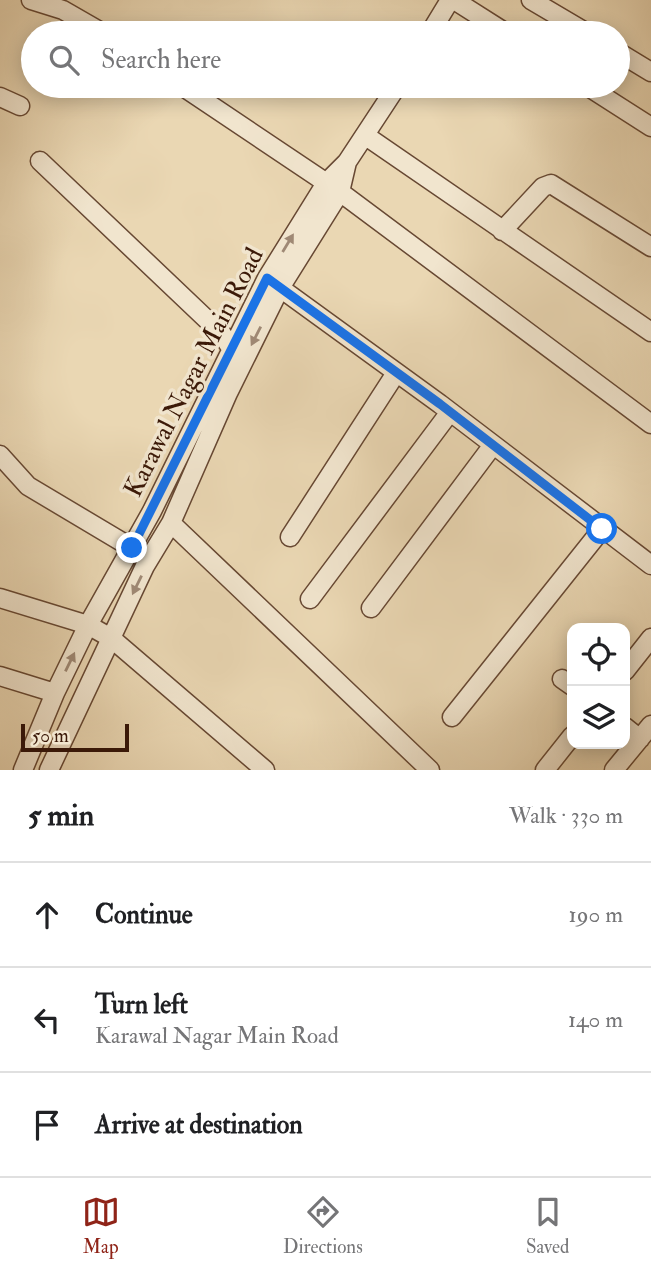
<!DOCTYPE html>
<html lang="en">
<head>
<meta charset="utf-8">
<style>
	:root { --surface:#fff; --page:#f6f6f6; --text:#202124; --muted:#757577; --line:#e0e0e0; --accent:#8f2418 }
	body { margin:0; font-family:"IM FELL Double Pica",serif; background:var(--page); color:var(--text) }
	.controls { position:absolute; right:21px; bottom:21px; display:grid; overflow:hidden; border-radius:14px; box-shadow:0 4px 18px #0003 }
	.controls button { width:63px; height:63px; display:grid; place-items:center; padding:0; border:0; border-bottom:2px solid var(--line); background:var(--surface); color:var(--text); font:35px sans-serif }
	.scale { position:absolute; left:21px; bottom:18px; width:108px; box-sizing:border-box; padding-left:7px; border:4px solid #3b1908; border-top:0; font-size:19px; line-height:24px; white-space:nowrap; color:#3b1908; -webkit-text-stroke:5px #f1e5ce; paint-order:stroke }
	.stop { position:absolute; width:21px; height:21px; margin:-16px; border:5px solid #1a73e8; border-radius:50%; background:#fff }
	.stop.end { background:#1a73e8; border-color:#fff; box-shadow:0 2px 7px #0008 }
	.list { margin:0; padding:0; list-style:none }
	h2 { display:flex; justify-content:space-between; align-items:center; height:91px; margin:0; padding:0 28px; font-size:30px }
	h2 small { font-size:23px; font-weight:400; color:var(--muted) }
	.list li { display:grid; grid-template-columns:46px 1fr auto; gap:21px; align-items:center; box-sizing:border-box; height:105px; padding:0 28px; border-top:2px solid var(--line) }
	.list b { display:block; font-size:26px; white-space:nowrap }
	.list p { margin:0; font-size:23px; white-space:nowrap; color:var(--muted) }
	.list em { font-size:23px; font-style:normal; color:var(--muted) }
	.icon { flex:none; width:38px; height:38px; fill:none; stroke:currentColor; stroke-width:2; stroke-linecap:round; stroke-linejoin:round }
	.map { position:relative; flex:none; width:651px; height:770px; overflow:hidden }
	.search { position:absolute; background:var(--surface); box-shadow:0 4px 18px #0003; left:21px; right:21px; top:21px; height:77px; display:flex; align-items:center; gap:18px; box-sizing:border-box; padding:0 24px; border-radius:38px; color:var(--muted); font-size:26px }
	.sheet { height:406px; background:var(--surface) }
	nav { display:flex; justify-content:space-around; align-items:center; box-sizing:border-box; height:98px; border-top:2px solid var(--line); background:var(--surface); font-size:19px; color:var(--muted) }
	nav a { display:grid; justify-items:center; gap:4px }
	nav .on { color:var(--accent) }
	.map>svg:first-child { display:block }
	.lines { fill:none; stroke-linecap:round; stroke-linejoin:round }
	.minor-casing { stroke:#674833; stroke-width:21 }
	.minor { stroke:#f1e5ce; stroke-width:18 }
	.oneway { fill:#9f8975 }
	.route { stroke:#1a73e8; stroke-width:9 }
	.labels { text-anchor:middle; stroke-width:7; stroke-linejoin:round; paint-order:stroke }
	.street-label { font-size:26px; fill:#3b1908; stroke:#f1e5ce }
</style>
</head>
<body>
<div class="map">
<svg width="651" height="770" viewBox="0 0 651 770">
	<rect width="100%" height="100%" fill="#ead7b3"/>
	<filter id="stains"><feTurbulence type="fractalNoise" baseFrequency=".00286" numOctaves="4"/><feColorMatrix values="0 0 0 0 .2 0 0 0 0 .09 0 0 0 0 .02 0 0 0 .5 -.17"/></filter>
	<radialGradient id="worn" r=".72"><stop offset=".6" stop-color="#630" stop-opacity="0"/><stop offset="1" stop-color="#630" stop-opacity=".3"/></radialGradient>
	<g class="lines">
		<defs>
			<path id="minor" d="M31,0L63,10L103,33
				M454,0L506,33
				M531,0L587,33
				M430,33L450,0
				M618,52L651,72
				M182,86L340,192L651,424
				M587,86L651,127
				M0,97L20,106
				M366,136L651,332
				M40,161L222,334L232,350
				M502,231L543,187L551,184L651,247
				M272,282L440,404L651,565
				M0,455L28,486L132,548
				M171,523L430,770
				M290,537L396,373
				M0,598L88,625L111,638L265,770
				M310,599L450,412
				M371,608L493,445
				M625,671L651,638
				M0,676L55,693
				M562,679L572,686
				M452,717L602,529
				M625,727L640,739
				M23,770L55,693L88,625L152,511L267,278L326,183L347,162L397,86
				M49,770L145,566L171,523L228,393L280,288L340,192L347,162
				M545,770L572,736
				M614,770L651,725"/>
		</defs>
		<use href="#minor" class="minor-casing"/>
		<use href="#minor" class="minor"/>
	</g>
	<defs><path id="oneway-solid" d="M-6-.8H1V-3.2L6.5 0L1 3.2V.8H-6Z" transform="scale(1.75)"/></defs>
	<g class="oneway">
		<use href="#oneway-solid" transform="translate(288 243) rotate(-59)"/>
		<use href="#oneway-solid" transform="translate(256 336) rotate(117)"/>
		<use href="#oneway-solid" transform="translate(137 585) rotate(116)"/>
		<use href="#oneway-solid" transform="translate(70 662) rotate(-64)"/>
	</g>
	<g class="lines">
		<path class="route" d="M132,548L267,278L440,404L602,529"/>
	</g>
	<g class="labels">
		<g class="street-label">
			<text transform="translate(193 372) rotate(-63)" y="9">Karawal Nagar Main Road</text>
		</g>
	</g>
	<rect width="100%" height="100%" filter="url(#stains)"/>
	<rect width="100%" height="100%" fill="url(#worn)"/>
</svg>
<div class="controls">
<button><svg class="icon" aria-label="locate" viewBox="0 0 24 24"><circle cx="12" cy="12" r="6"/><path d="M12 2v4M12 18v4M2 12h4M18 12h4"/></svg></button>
<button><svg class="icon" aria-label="layers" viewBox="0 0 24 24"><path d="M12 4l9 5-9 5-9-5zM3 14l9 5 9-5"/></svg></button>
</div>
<div class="scale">50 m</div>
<div class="stop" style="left:602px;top:529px"></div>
<div class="stop end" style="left:132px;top:548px"></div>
<div class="search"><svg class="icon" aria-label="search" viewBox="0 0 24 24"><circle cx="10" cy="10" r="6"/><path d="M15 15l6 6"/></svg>Search here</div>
</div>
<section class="sheet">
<h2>5 min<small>Walk · 330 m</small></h2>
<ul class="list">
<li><svg class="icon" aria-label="ahead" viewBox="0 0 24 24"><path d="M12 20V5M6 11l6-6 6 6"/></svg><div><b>Continue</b></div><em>190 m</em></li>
<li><svg class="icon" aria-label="left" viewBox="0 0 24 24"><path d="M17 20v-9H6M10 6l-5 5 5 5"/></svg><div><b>Turn left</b><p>Karawal Nagar Main Road</p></div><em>140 m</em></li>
<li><svg class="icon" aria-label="arrive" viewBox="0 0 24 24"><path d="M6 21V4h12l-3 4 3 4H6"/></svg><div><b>Arrive at destination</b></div></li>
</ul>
</section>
<nav>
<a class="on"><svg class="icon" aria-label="map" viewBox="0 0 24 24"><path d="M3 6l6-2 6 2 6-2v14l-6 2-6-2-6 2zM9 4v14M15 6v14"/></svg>Map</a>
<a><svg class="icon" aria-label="directions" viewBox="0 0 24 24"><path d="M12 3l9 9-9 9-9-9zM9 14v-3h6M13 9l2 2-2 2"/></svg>Directions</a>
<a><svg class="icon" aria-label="saved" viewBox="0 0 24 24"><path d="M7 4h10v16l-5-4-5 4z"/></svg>Saved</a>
</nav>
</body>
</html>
